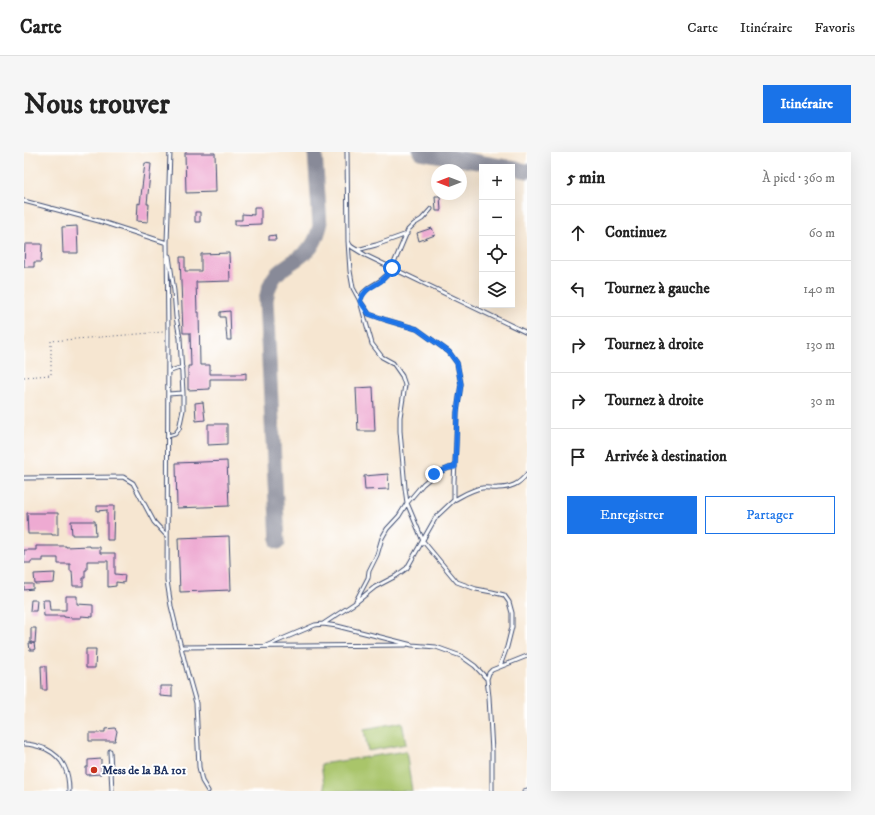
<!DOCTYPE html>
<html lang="fr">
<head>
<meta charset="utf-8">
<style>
	:root { --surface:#fff; --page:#f6f6f6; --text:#222; --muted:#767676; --line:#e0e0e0; --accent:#1a73e8 }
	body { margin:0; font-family:"IM FELL DW Pica",serif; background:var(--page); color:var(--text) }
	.controls { position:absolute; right:12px; top:12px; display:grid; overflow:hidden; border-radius:0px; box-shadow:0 4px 16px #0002 }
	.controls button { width:36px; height:36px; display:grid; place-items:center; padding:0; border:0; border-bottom:1px solid var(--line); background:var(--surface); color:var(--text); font:20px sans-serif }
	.compass { position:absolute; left:407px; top:12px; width:36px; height:36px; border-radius:50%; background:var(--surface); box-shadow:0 4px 16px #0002; rotate:270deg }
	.stop { position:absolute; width:12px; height:12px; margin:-9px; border:3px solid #1a73e8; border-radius:50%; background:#fff }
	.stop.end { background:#1a73e8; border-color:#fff; box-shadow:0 1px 4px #0008 }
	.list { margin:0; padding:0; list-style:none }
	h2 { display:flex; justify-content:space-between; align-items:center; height:52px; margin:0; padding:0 16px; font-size:17px }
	h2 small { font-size:13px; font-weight:400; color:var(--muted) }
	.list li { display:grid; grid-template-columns:26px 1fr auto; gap:12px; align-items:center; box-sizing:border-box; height:56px; padding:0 16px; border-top:1px solid var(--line) }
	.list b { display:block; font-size:15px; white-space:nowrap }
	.list em { font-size:13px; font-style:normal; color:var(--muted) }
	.actions { display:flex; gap:8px; padding:12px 16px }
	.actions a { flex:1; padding:9px 0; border:1px solid var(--accent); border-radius:0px; text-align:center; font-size:14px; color:var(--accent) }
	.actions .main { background:var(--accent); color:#fff }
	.icon { flex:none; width:22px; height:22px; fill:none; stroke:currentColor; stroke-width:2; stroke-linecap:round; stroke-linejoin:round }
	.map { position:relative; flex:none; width:503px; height:639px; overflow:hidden; border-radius:0px }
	header { display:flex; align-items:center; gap:24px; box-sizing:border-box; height:56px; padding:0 20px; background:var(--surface); border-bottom:1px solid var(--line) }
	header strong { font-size:19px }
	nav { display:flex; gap:22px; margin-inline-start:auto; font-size:14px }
	.intro { display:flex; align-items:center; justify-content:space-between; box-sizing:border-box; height:96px; padding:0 24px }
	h1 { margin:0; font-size:28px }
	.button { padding:10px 18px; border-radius:0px; background:var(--accent); color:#fff; font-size:14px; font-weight:700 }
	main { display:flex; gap:24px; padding:0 24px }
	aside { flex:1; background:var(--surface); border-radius:0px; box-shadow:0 4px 16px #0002 }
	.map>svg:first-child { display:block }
	.green { fill:#a9c56b; stroke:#627a64 }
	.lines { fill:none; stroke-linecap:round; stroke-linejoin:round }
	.taxiway { stroke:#888a98; stroke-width:15 }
	.building { fill:#eeaad2 }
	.service-casing { stroke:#3c4a6f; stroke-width:5 }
	.path { stroke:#3c4a6f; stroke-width:1; stroke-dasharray:1 3; stroke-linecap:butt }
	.service { stroke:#fff; stroke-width:3 }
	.route { stroke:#1a73e8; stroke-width:5 }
	.poi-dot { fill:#c8321e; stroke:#fff; stroke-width:1.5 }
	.labels { text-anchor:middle; stroke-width:4; stroke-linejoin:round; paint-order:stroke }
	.poi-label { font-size:12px; font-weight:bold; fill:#1b2f5e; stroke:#fff; text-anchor:start }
</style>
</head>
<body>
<header>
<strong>Carte</strong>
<nav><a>Carte</a><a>Itinéraire</a><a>Favoris</a></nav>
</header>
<div class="intro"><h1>Nous trouver</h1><a class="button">Itinéraire</a></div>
<main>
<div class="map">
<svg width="503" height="639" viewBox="0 0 503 639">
	<rect width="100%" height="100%" fill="#fff"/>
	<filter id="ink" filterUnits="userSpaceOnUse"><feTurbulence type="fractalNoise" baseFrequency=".025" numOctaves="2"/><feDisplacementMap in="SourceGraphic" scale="8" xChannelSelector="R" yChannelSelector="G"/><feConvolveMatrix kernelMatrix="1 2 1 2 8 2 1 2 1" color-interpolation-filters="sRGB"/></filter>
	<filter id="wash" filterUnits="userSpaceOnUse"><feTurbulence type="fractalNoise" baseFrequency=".012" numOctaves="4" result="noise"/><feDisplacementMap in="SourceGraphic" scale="16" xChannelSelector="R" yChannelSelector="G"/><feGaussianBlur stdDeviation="0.9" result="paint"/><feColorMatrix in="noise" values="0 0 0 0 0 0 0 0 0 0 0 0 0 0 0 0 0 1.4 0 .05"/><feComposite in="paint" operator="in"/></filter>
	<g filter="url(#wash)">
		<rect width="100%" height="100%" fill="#f6e6d1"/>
		<path class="green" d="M378,570L382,592L344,599L340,577Z
			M382,599L388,639H301L297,612Z"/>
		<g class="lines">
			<path class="taxiway" d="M396,0L482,15
				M488,16L503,19
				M254,390L242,148C246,124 254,119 273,107C278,103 283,100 287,95C292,89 294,81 296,74L291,0"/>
		</g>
		<g id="blocks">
			<path class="building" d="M161,1H191L192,40L162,41Z
				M121,11L127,12L123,52H125L124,70L113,69L114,51L116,52Z
				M411,44H416L417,59H412Z
				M230,55H237V72L211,73V68H218V62L230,63Z
				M171,60H176V70H171Z
				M53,74L54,101H39L38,75Z
				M408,76L411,83L395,89L393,81Z
				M251,83L252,88H245V84Z
				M1,92H18L17,110H10V115H0Z
				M205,101L206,129L172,130L173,160H175L176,213H186V222H217L222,221V227H186V237L164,238V214H167L166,181H159L156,105H161V119H177V102Z
				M206,159L207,188H203L201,165H196V160Z
				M349,235L351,279H334L332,236Z
				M179,250L181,268L172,269L171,251Z
				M184,272H203V292L184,293Z
				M203,309L205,354L153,356L152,311Z
				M364,322L365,337L341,338L340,324Z
				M73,354H90L89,388H83V358L73,359Z
				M3,361H34V383H28V382H4Z
				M47,369H71L72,383H48Z
				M205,384L207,438L156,440L154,386Z
				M12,394H42V395L66,394V395H76V401H91V422L101,423L100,431L92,430V434L84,435V409H63V418H61V426H59V434H49L48,419H46V412H34V406H19V409H7V411H0V398H12Z
				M31,421L30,431L11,432L10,422Z
				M0,432H9V437L0,438Z
				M42,444H53V452L69,453V465L57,464V466H48L40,465V464H20L19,448H25L26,458H42Z
				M7,448H13L12,459H6Z
				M7,476H12L11,491H7Z
				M5,491H10L11,498H6Z
				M62,497H72L71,516H62Z
				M17,514H22L23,538H18Z
				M136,534H148V545L136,544Z
				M91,576L93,579L91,589H65V581H76V580H81V577Z
				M77,607V622L62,623V615H64V608Z"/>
		</g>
	</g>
	<g filter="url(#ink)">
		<use href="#blocks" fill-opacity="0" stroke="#3c4a6f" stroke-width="1"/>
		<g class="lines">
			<defs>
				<path id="service" d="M146,0L143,91L144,180L143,429L147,454L157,495L163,519L172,551L175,615L178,629L184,639
					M323,0L324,89L326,93L328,95L341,103L503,181
					M0,49L75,69L143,91
					M407,57L398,67L390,72L384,78L368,116L363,123L356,129L346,135L339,141L336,149L348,192L358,205L369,211L378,224L381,233L376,265V279L381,336L383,351L399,389L433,430L452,437L468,440L480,443L485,450L488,461V475L483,495L476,514
					M333,98L352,93L383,82
					M144,220L158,215
					M144,242L159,241
					M144,284L151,282L155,277L159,258V241L156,186L152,165L150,139L145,104
					M0,326L99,325L109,331L130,370L143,384
					M430,348C438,344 448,337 458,336C463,335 469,337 474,336C487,336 495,332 503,322
					M332,449L344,426L345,419L353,403L358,386L363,377L375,364L383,351L399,332L411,322L425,316L431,315
					M299,472L331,451L351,435L372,424L383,416L412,365L430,348V329L432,292L433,260L437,232L433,211L425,200L393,177L362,168L345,162L336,149L329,136L326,119L324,89
					M242,494L291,473L299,472L313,474L388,493L412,495L437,504L451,514L463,527
					M157,495L382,493
					M0,592C8,592 14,594 22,597C40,606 45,620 45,639
					M86,599L88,639
					M468,639V600L465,545L463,527L465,521L468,518L503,504
					M500,639L503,638"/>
			</defs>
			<use href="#service" class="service-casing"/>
			<path class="path" d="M0,225L27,223V189L139,180"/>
			<use href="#service" class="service"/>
		</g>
	</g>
	<g class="lines" filter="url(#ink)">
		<path class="route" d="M368,116C365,121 362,125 357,129C347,136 341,136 336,149L345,162L362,168L393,177L425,200L433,211L437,232L433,260L432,292L431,315L425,316L410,322"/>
	</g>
	<circle class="poi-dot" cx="70" cy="618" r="4"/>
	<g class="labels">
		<g class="poi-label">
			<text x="78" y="622">Mess de la BA 101</text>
		</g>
	</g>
</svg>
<div class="controls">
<button>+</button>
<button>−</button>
<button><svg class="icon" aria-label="locate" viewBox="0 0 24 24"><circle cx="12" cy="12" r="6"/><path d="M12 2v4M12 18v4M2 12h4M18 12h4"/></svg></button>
<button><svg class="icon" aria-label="layers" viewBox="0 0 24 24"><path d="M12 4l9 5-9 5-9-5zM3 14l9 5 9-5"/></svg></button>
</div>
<svg class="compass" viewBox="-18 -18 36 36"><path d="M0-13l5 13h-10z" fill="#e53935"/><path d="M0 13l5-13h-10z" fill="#767676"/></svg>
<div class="stop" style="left:368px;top:116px"></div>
<div class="stop end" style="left:410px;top:322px"></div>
</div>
<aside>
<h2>5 min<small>À pied · 360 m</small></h2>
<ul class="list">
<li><svg class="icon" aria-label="ahead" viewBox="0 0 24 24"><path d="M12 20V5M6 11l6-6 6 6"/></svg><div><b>Continuez</b></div><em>60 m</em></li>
<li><svg class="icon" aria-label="left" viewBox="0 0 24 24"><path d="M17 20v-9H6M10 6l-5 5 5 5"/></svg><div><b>Tournez à gauche</b></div><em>140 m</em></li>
<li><svg class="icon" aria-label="right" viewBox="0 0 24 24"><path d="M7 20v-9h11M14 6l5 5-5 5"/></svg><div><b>Tournez à droite</b></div><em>130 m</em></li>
<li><svg class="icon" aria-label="right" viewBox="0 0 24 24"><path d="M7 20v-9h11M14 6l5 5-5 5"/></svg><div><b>Tournez à droite</b></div><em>30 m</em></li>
<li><svg class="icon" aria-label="arrive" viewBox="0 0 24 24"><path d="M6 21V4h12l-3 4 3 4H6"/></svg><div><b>Arrivée à destination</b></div></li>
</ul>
<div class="actions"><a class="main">Enregistrer</a><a>Partager</a></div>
</aside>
</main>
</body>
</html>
